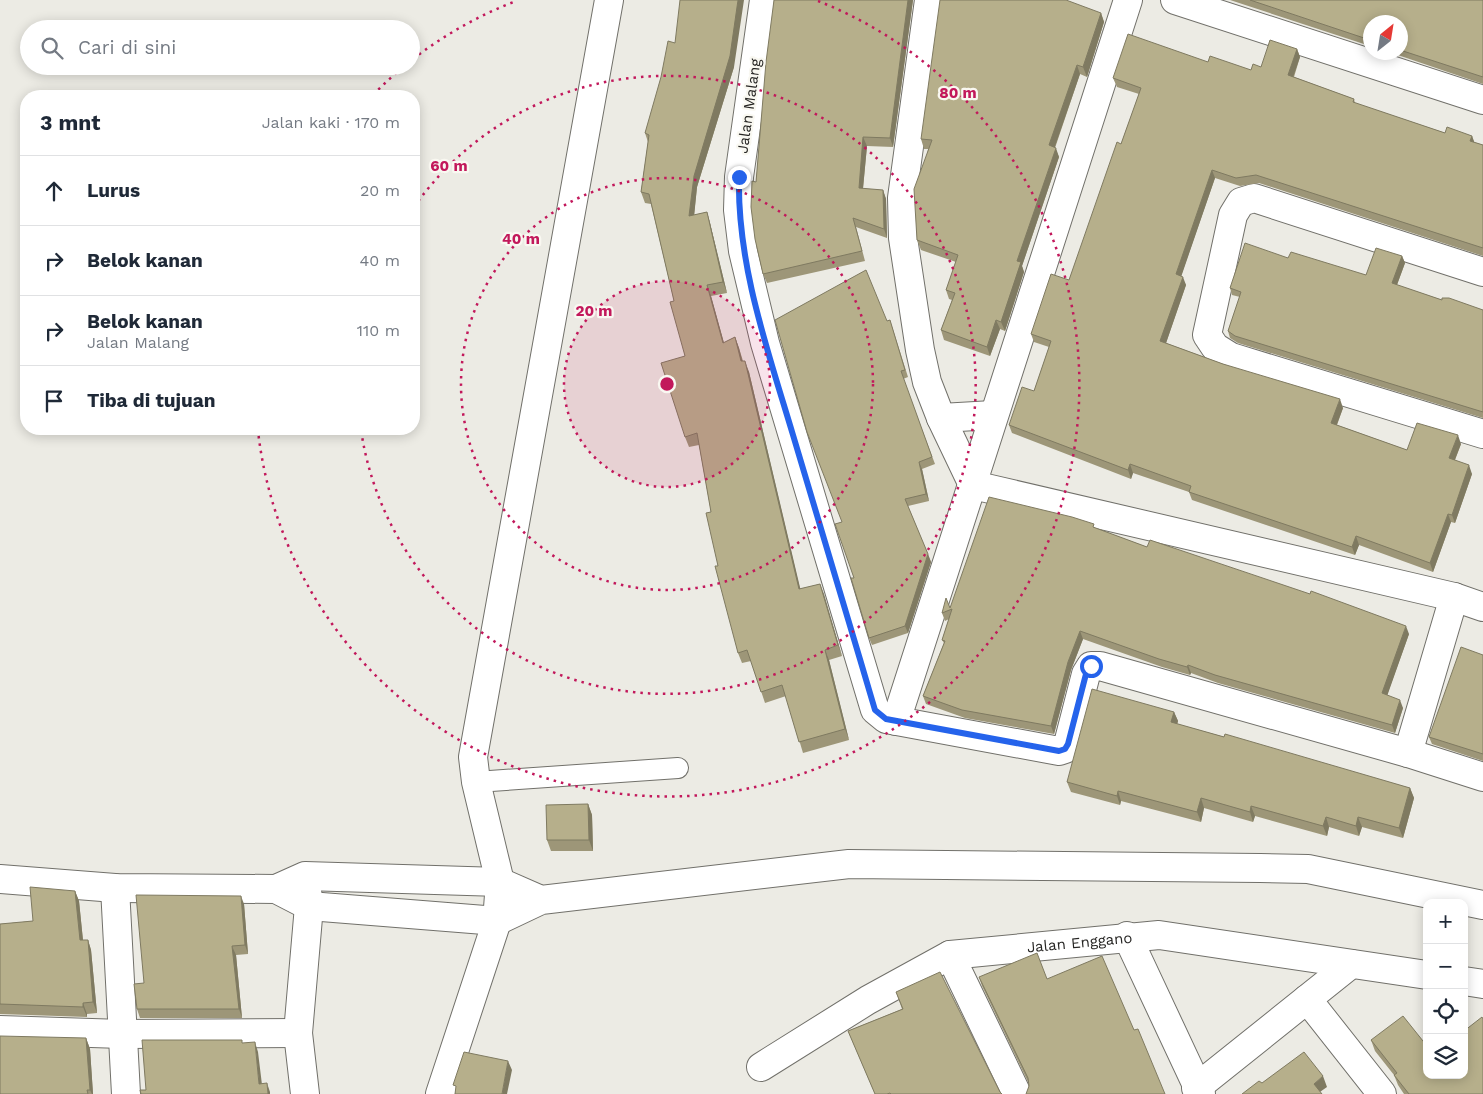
<!DOCTYPE html>
<html lang="id">
<head>
<meta charset="utf-8">
<style>
	:root { --surface:#fff; --page:#f6f6f7; --text:#1f2937; --muted:#747a83; --line:#e0e1e3 }
	body { margin:0; font-family:"Work Sans",sans-serif; background:var(--page); color:var(--text) }
	.controls { position:absolute; right:15px; bottom:15px; display:grid; overflow:hidden; border-radius:10px; box-shadow:0 2px 12px #0003 }
	.controls button { width:45px; height:45px; display:grid; place-items:center; padding:0; border:0; border-bottom:1px solid var(--line); background:var(--surface); color:var(--text); font:25px sans-serif }
	.compass { position:absolute; left:1363px; top:15px; width:45px; height:45px; border-radius:50%; background:var(--surface); box-shadow:0 2px 12px #0003; rotate:30deg }
	.stop { position:absolute; width:15px; height:15px; margin:-11px; border:4px solid #2563eb; border-radius:50%; background:#fff }
	.stop.end { background:#2563eb; border-color:#fff; box-shadow:0 1px 5px #0008 }
	.list { margin:0; padding:0; list-style:none }
	h2 { display:flex; justify-content:space-between; align-items:center; height:65px; margin:0; padding:0 20px; font-size:21px }
	h2 small { font-size:16px; font-weight:400; color:var(--muted) }
	.list li { display:grid; grid-template-columns:32px 1fr auto; gap:15px; align-items:center; box-sizing:border-box; height:70px; padding:0 20px; border-top:1px solid var(--line) }
	.list b { display:block; font-size:19px; white-space:nowrap }
	.list p { margin:0; font-size:16px; white-space:nowrap; color:var(--muted) }
	.list em { font-size:16px; font-style:normal; color:var(--muted) }
	.icon { flex:none; width:28px; height:28px; fill:none; stroke:currentColor; stroke-width:2; stroke-linecap:round; stroke-linejoin:round }
	.map { position:relative; flex:none; width:1483px; height:1094px; overflow:hidden }
	.search { position:absolute; background:var(--surface); box-shadow:0 2px 12px #0003; left:20px; top:20px; width:400px; height:55px; display:flex; align-items:center; gap:12px; box-sizing:border-box; padding:0 18px; border-radius:28px; color:var(--muted); font-size:19px }
	.panel { position:absolute; background:var(--surface); box-shadow:0 2px 12px #0003; left:20px; top:90px; width:400px; height:345px; border-radius:20px }
	.map>svg:first-child { display:block }
	.lines { fill:none; stroke-linecap:round; stroke-linejoin:round }
	.service-casing { stroke:#71706a; stroke-width:22 }
	.minor-casing { stroke:#71706a; stroke-width:30 }
	.tertiary-casing { stroke:#71706a; stroke-width:30 }
	.service { stroke:#fff; stroke-width:20 }
	.minor { stroke:#fff; stroke-width:28 }
	.tertiary { stroke:#fff; stroke-width:28 }
	.wall { fill:#9d9678 }
	.shaded-wall { fill:#7f7a61 }
	.building { fill:#b6af8b; stroke:#7f7a61 }
	.route { stroke:#2563eb; stroke-width:6 }
	.ring { fill:none; stroke:#c2185b; stroke-width:2.5; stroke-dasharray:2.5 5 }
	.labels { text-anchor:middle; stroke-width:4.5; stroke-linejoin:round; paint-order:stroke }
	.street-label { font-size:15px; fill:#262523; stroke:#f9f8f1 }
	.centre { fill:#c2185b; stroke:#f9f8f1; stroke-width:2.5 }
	.ring-label { font-size:15px; text-anchor:middle; font-weight:bold; fill:#c2185b; stroke:#f9f8f1; stroke-width:4.5; stroke-linejoin:round; paint-order:stroke }
</style>
</head>
<body>
<div class="map">
<svg width="1483" height="1094" viewBox="0 0 1483 1094">
	<rect width="100%" height="100%" fill="#ecebe4"/>
	<g class="lines">
		<defs>
			<path id="service" d="M476,782L678,768"/>
			<g id="minor">
				<path d="M764,0L739,177L738,210L743,251L765,343L875,710L886,719L1059,751L1065,749L1068,744L1086,674L1091,666H1100L1408,753L1483,777"/>
				<path d="M929,0L902,198L903,238L920,350L927,382L941,418L973,485L1454,597L1483,607"/>
				<path d="M1175,0L1483,100"/>
				<path d="M1483,272L1254,198L1241,202L1233,215L1207,335L1215,347L1231,357L1483,434"/>
				<path d="M941,418L993,415"/>
				<path d="M896,721L1128,0"/>
				<path d="M1408,753L1454,597"/>
				<path d="M115,888L126,1094"/>
				<path d="M1127,936L1201,1094"/>
				<path d="M950,955L1017,1094"/>
				<path d="M1464,981L1483,984"/>
				<path d="M1307,999L1382,1094"/>
				<path d="M0,1030L122,1034L298,1033"/>
				<path id="s1" d="M761,1067L868,1000L950,955L1159,935L1427,975"/>
				<path d="M1196,1088L1351,964"/>
				<path d="M305,1094L298,1033L309,906L306,883"/>
				<path d="M440,1094L497,921L500,882L476,782L473,757L609,0"/>
			</g>
			<path id="tertiary" d="M0,879L115,888L276,889L305,876L500,882L541,900
				M276,889L309,906L497,921L541,900L849,864L1260,868L1308,869L1483,905"/>
		</defs>
		<use href="#service" class="service-casing"/>
		<use href="#minor" class="minor-casing"/>
		<use href="#tertiary" class="tertiary-casing"/>
		<use href="#service" class="service"/>
		<use href="#minor" class="minor"/>
		<use href="#tertiary" class="tertiary"/>
	</g>
	<path class="wall" d="M774,0H913L893,147L867,146L863,189L883,190L886,199L887,238L856,227L865,261L767,283L763,274L756,182Z
		M1230,0H1483V84L1389,52H1400V22H1370V46Z
		M1101,13L1104,22L1087,77L1080,74L1055,148L1059,157L1022,266L1024,272L1005,331L1000,329L990,356L944,340L941,330L952,300L949,299L946,290L956,262L921,250L917,240L928,149H924L921,139Z
		M675,43L734,67L697,187L694,215L707,212L710,223L727,293L711,296L724,343L735,337L739,348L743,361L749,372L800,589L820,584L842,656L829,660L849,740L803,753L786,696L765,703L751,661L742,663L738,653L718,566L711,512L699,445L689,447L685,437V356L674,301L651,204L645,203L641,192L648,142L645,133Z
		M1297,49L1300,57L1294,77L1354,99L1355,103L1445,133L1472,136L1474,142L1483,145V256L1259,183L1240,186L1215,178L1181,276L1186,285L1166,343L1343,408L1337,425L1407,450L1461,444L1455,460L1472,474L1455,523L1451,522L1433,572L1359,545L1355,555L1192,500L1189,492L1133,473L1131,479L1012,433L1009,425L1034,391L1049,347L1034,342L1031,334L1069,280L1121,144L1139,94L1117,87L1113,78L1208,62L1251,70L1261,67Z
		M1402,256L1405,263L1397,285L1442,300L1483,310V418L1238,343L1230,338L1228,331L1240,297L1232,295L1230,288L1288,258L1366,275Z
		M890,320L908,377L903,379L935,464L922,469L929,501L908,506L931,562L908,633L872,645L869,638L854,578L842,522L887,321Z
		M1095,528L1147,547L1409,634L1387,695L1403,708L1395,733L1218,683L1191,673L1190,675L1162,667L1083,639L1071,670L1054,734L965,718L926,704L923,696L944,643L942,640L949,619L945,621L942,613Z
		M1483,655V761L1432,744L1429,737Z
		M1174,712L1178,721L1177,724L1410,788L1414,798L1403,838L1362,827L1359,836L1329,827L1327,836L1255,816L1253,822L1204,808L1201,822L1121,801L1120,805L1071,792L1067,782Z
		M588,804L592,815L593,851H551L547,840Z
		M75,891L79,901L83,940H88L91,950L97,1013L87,1014V1017L0,1014V924L33,921Z
		M244,904L248,954L236,955L242,1018H140L137,1009L144,983Z
		M979,977L1047,979L1134,1030L1027,1093L1029,1086L1028,1082L982,986Z
		M896,992L1000,1092L1002,1094H875L848,1031L902,1009Z
		M86,1038L90,1049L93,1094H0Z
		M1371,1040L1427,1075L1483,1094H1404L1398,1085L1394,1075L1375,1051Z"/>
	<path class="shaded-wall" d="M738,0H744L734,67L697,187L693,227L689,216L694,176Z
		M908,0H913L893,147L890,138Z
		M1101,13L1104,22L1087,77L1083,67Z
		M1297,49L1300,57L1291,83L1288,75Z
		M1077,65L1080,74L1052,155L1049,145Z
		M1472,136L1475,144L1470,141Z
		M863,137L867,146L862,198L859,188Z
		M1056,148L1059,157L1022,266L1024,272L1005,331L1001,322L1017,261Z
		M1212,170L1215,178L1179,283L1176,274Z
		M883,190L886,199L887,238L884,229Z
		M707,212L710,223L727,293L723,282Z
		M1402,256L1405,263L1395,290L1392,283Z
		M1183,277L1186,285L1164,349L1160,341Z
		M707,285L711,296L727,354L723,343Z
		M996,320L1000,329L990,356L987,347Z
		M735,337L739,348L745,372L741,361Z
		M745,361L749,372L803,600L799,589Z
		M1340,399L1343,408L1334,432L1331,423Z
		M1458,435L1461,444L1452,467L1449,458Z
		M919,462L922,469L929,501L926,494Z
		M1130,464L1133,473L1131,479L1128,470Z
		M1469,465L1472,474L1455,523L1452,515Z
		M1448,514L1451,522L1433,572L1430,563Z
		M1356,536L1359,545L1355,555L1352,547Z
		M928,554L931,562L908,633L905,626Z
		M820,584L824,594L842,656L838,645Z
		M1406,626L1409,634L1385,702L1382,693Z
		M1080,631L1083,639L1071,670L1054,734L1051,726L1068,662Z
		M825,650L829,660L849,740L845,729Z
		M1188,665L1191,673L1190,675L1187,667Z
		M1400,700L1403,708L1395,733L1392,725Z
		M1174,712L1178,721L1175,732L1171,722Z
		M1410,788L1414,798L1403,838L1399,828Z
		M1118,791L1121,801L1120,805L1117,796Z
		M1201,798L1204,808L1201,822L1197,812Z
		M588,804L592,815L593,851L589,840Z
		M1251,806L1255,816L1253,822L1250,812Z
		M1326,817L1329,827L1327,836L1323,826Z
		M1358,817L1362,827L1359,836L1356,826Z
		M75,891L79,901L84,951L80,940Z
		M241,896L244,904L248,954L245,945Z
		M88,940L91,950L97,1013L93,1002Z
		M232,946L236,955L242,1018L239,1009Z
		M83,1003L87,1014V1017L83,1007Z
		M86,1038L90,1049L93,1094H92L90,1090Z
		M255,1042L258,1052L263,1093L259,1084Z
		M508,1061L512,1070L507,1094H502Z
		M1323,1076L1327,1087L1317,1094L1314,1084Z
		M267,1083L270,1092V1094H268Z"/>
	<path class="building" d="M680,0H738L730,56L694,176L689,216L707,212L723,282L707,285L723,343L735,337L741,361H745L799,589L820,584L838,645L825,650L845,729L799,742L782,685L761,692L747,650L738,653L715,566H718L706,513L711,512L697,433L685,437L661,363L685,356L670,302L674,301L649,194L641,192L649,135L645,133L661,77L668,41L675,43Z
		M774,0H908L890,138L863,137L859,188L883,190L884,229L853,218L862,251L763,274L755,239L751,207L752,181L756,182L766,62Z
		M940,0H1066L1101,13L1083,67L1077,65L1049,145L1056,148L1017,261L1021,262L1001,322L996,320L987,347L941,330L955,293L946,290L958,255L917,240L914,189L932,140L921,139Z
		M1250,0H1483V77L1400,50V22H1370V40Z
		M1128,34L1208,62L1210,56L1251,70L1253,64L1261,67L1270,40L1297,49L1288,75L1354,99L1353,102L1445,133L1447,127L1472,136L1470,141L1483,145V248L1256,175L1236,178L1212,170L1176,274L1183,277L1160,341L1223,364L1340,399L1331,423L1407,450L1417,423L1458,435L1449,458L1469,465L1452,515L1448,514L1430,563L1356,536L1352,547L1189,492L1191,486L1130,464L1128,470L1009,425L1022,387L1034,391L1051,341L1031,334L1051,274L1069,280L1117,142L1121,144L1141,88L1113,78Z
		M1245,243L1288,258L1291,252L1366,275L1376,248L1402,256L1392,283L1442,300V298H1449L1483,310V412L1235,336L1228,331L1241,292L1230,288Z
		M866,270L887,321L890,320L905,370L901,371L932,457L919,462L926,494L905,499L928,554L905,626L869,638L851,578H854L835,524L842,522L807,432L775,320Z
		M989,497L1072,517L1094,524L1093,527L1147,547L1150,540L1310,594L1311,591L1406,626L1382,693L1400,700L1392,725L1215,675L1188,665L1187,667L1159,659L1080,631L1068,662L1051,726L962,710L923,696L945,641L942,640L952,609L942,613L946,598L950,608Z
		M1461,647L1483,655V754L1429,737Z
		M1092,689L1174,712L1171,722L1224,737L1225,734L1410,788L1399,828L1358,817L1356,826L1326,817L1323,826L1251,806L1250,812L1201,798L1197,812L1118,791L1117,796L1067,782Z
		M588,804L589,840H547L546,805Z
		M30,887L75,891L80,940H88L93,1002L83,1003V1007L0,1004V924L33,921Z
		M136,895L241,896L245,945L232,946L239,1009H137L134,984L144,983Z
		M1037,953L1047,979L1102,956L1134,1030L1138,1029L1165,1094H1026L1029,1086L1028,1078L979,977Z
		M940,972L1000,1092L1002,1094H891L890,1093L887,1094H875L848,1031L903,1009L896,992Z
		M1403,1016L1427,1046V1075H1464V1031L1482,1017L1483,1019V1094H1409L1394,1075L1397,1073L1371,1040Z
		M0,1036L86,1038L90,1090H87L88,1094H0Z
		M142,1040H242V1043L255,1042L259,1084L267,1083L268,1094H141L140,1090H146Z
		M464,1052L508,1061L502,1094H455L456,1086L453,1085Z
		M1304,1052L1323,1076L1314,1084L1322,1094H1242L1259,1081L1262,1083Z"/>
	<g class="lines">
		<path class="route" d="M739,177C737,265 768,351 793,435C820,526 848,618 875,710L886,719L1059,751L1065,749L1068,744L1086,674L1091,666"/>
	</g>
	<circle cx="667" cy="384" r="103" fill="#c2185b" fill-opacity=".12"/>
	<g class="ring">
		<circle cx="667" cy="384" r="103"/>
		<circle cx="667" cy="384" r="206"/>
		<path d="M414 207A309 309 0 1 1 361 430"/>
		<path d="M373 95A412 412 0 0 1 402 68M413 59A412 412 0 0 1 516 1M818 1A412 412 0 1 1 258 431"/>
	</g>
	<g class="labels">
		<g class="street-label">
			<text transform="translate(749 106) rotate(-82)" y="5">Jalan Malang</text>
			<text dy="5" stroke="none"><textPath href="#s1" startOffset="350">Jalan Enggano</textPath></text>
		</g>
	</g>
	<circle cx="667" cy="384" r="8" class="centre"/>
	<g class="ring-label">
		<text x="958" y="98">80 m</text>
		<text x="449" y="171">60 m</text>
		<text x="521" y="244">40 m</text>
		<text x="594" y="316">20 m</text>
	</g>
</svg>
<div class="controls">
<button>+</button>
<button>−</button>
<button><svg class="icon" aria-label="locate" viewBox="0 0 24 24"><circle cx="12" cy="12" r="6"/><path d="M12 2v4M12 18v4M2 12h4M18 12h4"/></svg></button>
<button><svg class="icon" aria-label="layers" viewBox="0 0 24 24"><path d="M12 4l9 5-9 5-9-5zM3 14l9 5 9-5"/></svg></button>
</div>
<svg class="compass" viewBox="-18 -18 36 36"><path d="M0-13l5 13h-10z" fill="#e53935"/><path d="M0 13l5-13h-10z" fill="#747a83"/></svg>
<div class="stop" style="left:1091px;top:666px"></div>
<div class="stop end" style="left:739px;top:177px"></div>
<div class="search"><svg class="icon" aria-label="search" viewBox="0 0 24 24"><circle cx="10" cy="10" r="6"/><path d="M15 15l6 6"/></svg>Cari di sini</div>
<section class="panel">
<h2>3 mnt<small>Jalan kaki · 170 m</small></h2>
<ul class="list">
<li><svg class="icon" aria-label="ahead" viewBox="0 0 24 24"><path d="M12 20V5M6 11l6-6 6 6"/></svg><div><b>Lurus</b></div><em>20 m</em></li>
<li><svg class="icon" aria-label="right" viewBox="0 0 24 24"><path d="M7 20v-9h11M14 6l5 5-5 5"/></svg><div><b>Belok kanan</b></div><em>40 m</em></li>
<li><svg class="icon" aria-label="right" viewBox="0 0 24 24"><path d="M7 20v-9h11M14 6l5 5-5 5"/></svg><div><b>Belok kanan</b><p>Jalan Malang</p></div><em>110 m</em></li>
<li><svg class="icon" aria-label="arrive" viewBox="0 0 24 24"><path d="M6 21V4h12l-3 4 3 4H6"/></svg><div><b>Tiba di tujuan</b></div></li>
</ul>
</section>
</div>
</body>
</html>
